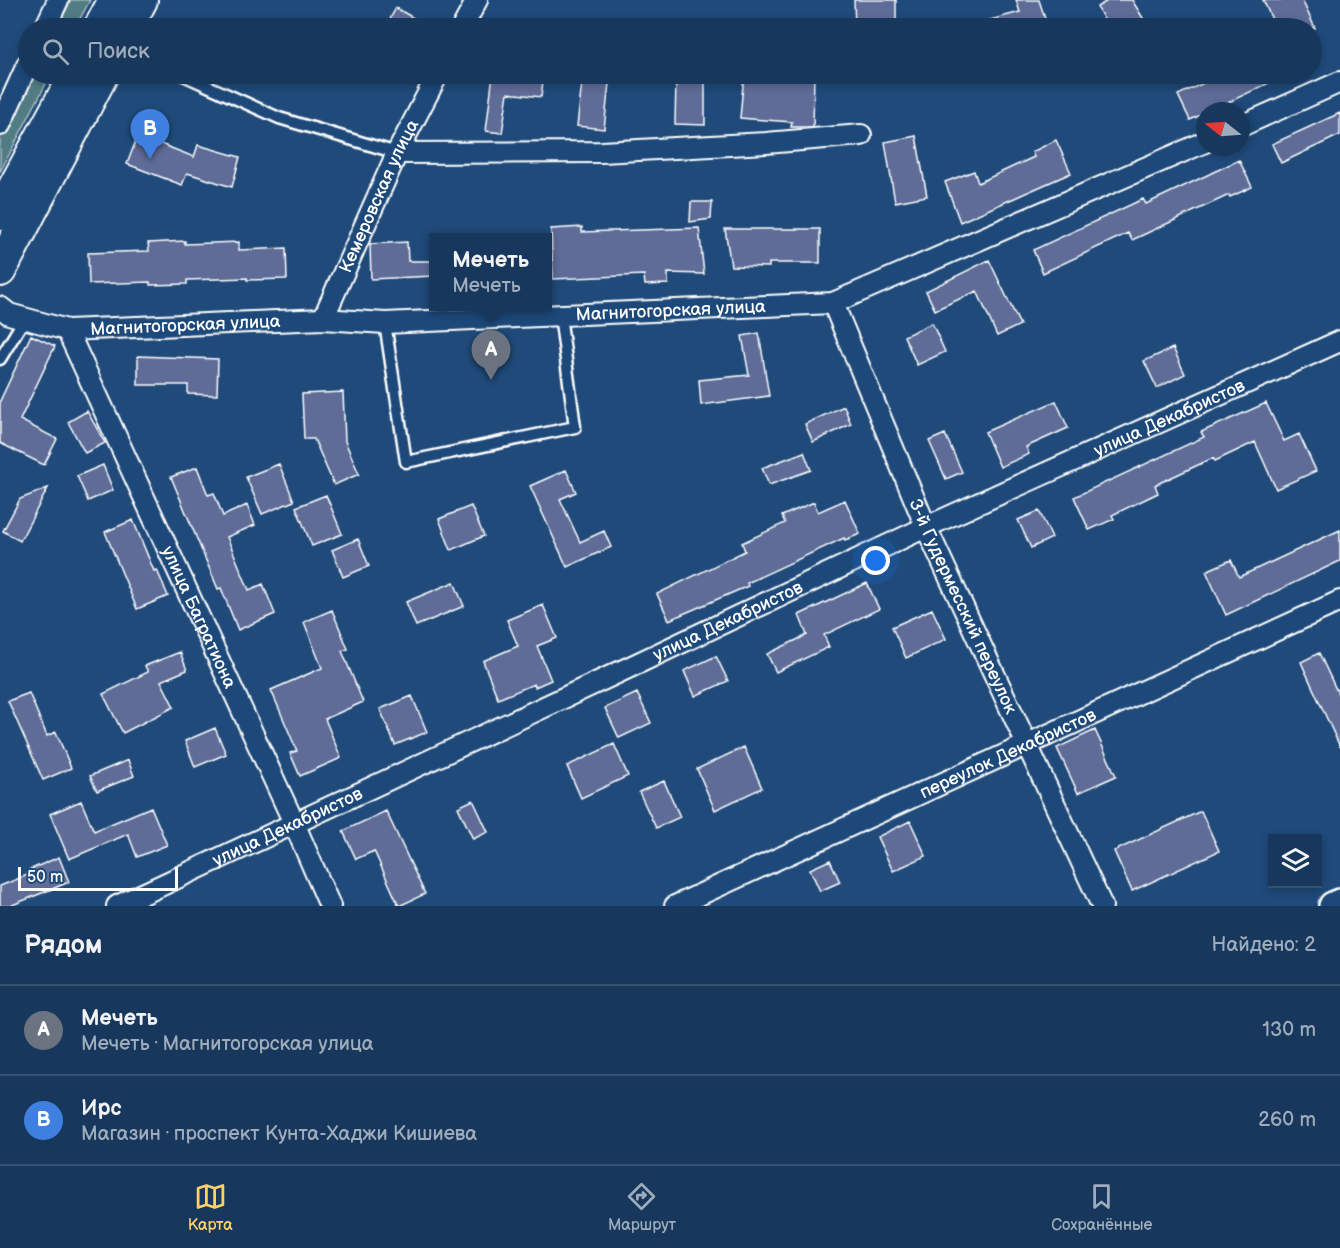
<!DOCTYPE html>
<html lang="ru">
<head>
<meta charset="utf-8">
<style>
	:root { --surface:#17385c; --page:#203f62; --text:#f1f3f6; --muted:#9eacbb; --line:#365272; --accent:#ffd166 }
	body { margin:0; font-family:"Balsamiq Sans",sans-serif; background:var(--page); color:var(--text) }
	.controls { position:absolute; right:18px; bottom:18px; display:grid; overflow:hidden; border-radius:0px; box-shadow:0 3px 9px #0003 }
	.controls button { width:54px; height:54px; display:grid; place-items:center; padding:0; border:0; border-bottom:2px solid var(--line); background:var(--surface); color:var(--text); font:30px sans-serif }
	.compass { position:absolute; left:1196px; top:102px; width:54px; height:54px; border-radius:50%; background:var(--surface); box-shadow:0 3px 9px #0003; rotate:287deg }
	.scale { position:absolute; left:18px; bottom:15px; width:160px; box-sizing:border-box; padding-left:6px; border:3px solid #fff; border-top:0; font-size:16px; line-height:21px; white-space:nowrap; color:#fff; -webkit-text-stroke:4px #1f4a7a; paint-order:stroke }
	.you { position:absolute; left:876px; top:561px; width:21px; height:21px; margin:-15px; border:4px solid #fff; border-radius:50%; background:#1a73e8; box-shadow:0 0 0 9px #1a73e833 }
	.badge { display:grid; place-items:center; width:39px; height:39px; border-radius:50%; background:var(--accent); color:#fff; font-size:20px; font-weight:700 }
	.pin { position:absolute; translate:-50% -50px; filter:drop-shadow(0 2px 3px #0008) }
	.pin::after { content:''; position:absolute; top:32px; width:21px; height:18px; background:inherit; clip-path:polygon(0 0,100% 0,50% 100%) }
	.popup { position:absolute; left:429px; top:233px; width:123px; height:78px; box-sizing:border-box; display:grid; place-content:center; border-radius:0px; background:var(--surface); filter:drop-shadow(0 2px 4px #0005); font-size:20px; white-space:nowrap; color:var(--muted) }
	.popup b { font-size:22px; color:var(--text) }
	.popup::after { content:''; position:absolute; left:50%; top:100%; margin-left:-12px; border:12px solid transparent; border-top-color:var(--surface) }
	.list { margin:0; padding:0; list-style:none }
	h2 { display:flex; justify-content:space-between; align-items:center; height:78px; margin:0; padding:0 24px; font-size:26px }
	h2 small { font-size:20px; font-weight:400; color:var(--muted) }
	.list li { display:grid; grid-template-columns:39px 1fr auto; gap:18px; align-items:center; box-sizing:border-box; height:90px; padding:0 24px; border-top:2px solid var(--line) }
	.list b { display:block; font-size:22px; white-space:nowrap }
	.list p { margin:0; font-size:20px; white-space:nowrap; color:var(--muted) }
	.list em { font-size:20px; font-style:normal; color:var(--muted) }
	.icon { flex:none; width:33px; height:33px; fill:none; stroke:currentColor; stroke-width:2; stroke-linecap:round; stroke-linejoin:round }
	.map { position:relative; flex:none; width:1340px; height:906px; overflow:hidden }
	.search { position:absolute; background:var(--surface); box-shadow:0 3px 9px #0003; left:18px; right:18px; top:18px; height:66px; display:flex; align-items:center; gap:15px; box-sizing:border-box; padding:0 21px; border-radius:33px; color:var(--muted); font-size:22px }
	.sheet { height:258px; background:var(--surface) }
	nav { display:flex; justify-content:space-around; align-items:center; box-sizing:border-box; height:84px; border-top:2px solid var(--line); background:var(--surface); font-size:16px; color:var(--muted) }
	nav a { display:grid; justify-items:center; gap:3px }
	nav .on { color:var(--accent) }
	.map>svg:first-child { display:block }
	.green { fill:#517c84; stroke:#a8bec2; stroke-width:1.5 }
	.building { fill:#5e6c98; stroke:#fff; stroke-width:1.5 }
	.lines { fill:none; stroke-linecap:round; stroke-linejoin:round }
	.service-casing { stroke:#fff; stroke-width:15 }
	.minor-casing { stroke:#fff; stroke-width:24 }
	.secondary-casing { stroke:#fff; stroke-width:32 }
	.primary-casing { stroke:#fff; stroke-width:36 }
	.service { stroke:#1f4a7a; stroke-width:10 }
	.minor { stroke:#1f4a7a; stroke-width:20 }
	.secondary { stroke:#1f4a7a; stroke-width:27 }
	.primary { stroke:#1f4a7a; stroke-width:32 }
	.labels { text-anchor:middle; stroke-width:4.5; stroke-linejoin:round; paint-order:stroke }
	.street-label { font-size:18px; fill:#fff; stroke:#1f4a7a }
</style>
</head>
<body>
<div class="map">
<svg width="1340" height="906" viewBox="0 0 1340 906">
	<rect width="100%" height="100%" fill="#1f4a7a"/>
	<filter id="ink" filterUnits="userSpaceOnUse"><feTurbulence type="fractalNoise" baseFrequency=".0167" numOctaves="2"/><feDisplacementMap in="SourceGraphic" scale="12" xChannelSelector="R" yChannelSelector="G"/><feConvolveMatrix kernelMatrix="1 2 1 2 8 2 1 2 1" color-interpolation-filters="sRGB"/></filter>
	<g filter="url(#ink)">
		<path class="green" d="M71,0H90L75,28H57Z
			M34,74H51L0,172V139Z"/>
		<path class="building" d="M854,0H896V28H855Z
			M1016,0H1039L1048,28H980L979,23L1020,12Z
			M1109,0H1132L1149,28H1109L1097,7Z
			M1263,0H1302L1315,28H1276Z
			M396,8L431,28H385Z
			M493,74H544L541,97L508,93L502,133L486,131Z
			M583,74H610L604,129L577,126Z
			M744,74H814L813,127H791L792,122L740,118Z
			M1223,74H1288L1210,111H1205V113L1190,120L1178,95Z
			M676,81L705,82V125L675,124Z
			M1340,113V135L1281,163L1272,144Z
			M138,135L194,157L198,145L240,157L232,187L187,173L182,185L127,164Z
			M916,136L927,196L895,202L885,142Z
			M1056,140L1071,173L960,222L945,182L974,171L978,183L1034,157L1032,152Z
			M1239,160L1252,187L1230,197L1229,195L1132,240L1128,233L1043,273L1033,250L1143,199L1146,204Z
			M691,202H712L711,219L690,222Z
			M582,227V232L699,228L704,274L668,273V284L645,285L644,275L553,279L551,229Z
			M725,229H820V263H769V267L731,266Z
			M185,241V244L239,242V250L286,248L287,279L247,280V278L187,280V284L150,285V282L89,284L88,253L149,251L148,243Z
			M407,242L408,261H434V276L371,279L370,244Z
			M989,260L1020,325L997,336L977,291L935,310L926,291Z
			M932,323L945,352L917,365L904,336Z
			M759,333L769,396L701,405L699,380L749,375L742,336Z
			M31,335L55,346L20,420L57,439L44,465L0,443V401Z
			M1173,348L1185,374L1157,388L1144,361Z
			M138,356L218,359L217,395L188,394V385H138Z
			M343,392L345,441L359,474L334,485L314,439H304L302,394Z
			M1056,401L1068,428L1026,447L1029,454L1000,467L985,432Z
			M1266,403L1284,441L1299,434L1316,471L1276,489L1255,442L1215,461L1213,458L1155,485L1158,493L1112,515L1114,519L1089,530L1074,497L1204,437L1201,432Z
			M844,406L851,424L813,442L805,424Z
			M87,411L105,443L85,453L68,422Z
			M945,434L962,472L946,479L929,441Z
			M804,452L811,470L769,485L762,468Z
			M279,464L294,501L262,514L246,477Z
			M103,465L113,490L88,501L77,476Z
			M197,467L208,495L214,493L223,516L247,505L255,525L227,537L249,590L263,584L275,614L238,630L221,588L218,589L171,477Z
			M566,470L576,492L560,499L580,542L604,531L611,547L567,567L530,486Z
			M48,488L20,541L3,531L20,499Z
			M326,495L342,534L312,546L296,507Z
			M845,500L860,534L845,540L844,538L747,583L748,586L669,620L657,594L745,551L742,543L785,523L782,516L814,502L818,512Z
			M471,506L484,536L451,550L439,519Z
			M1039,511L1052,538L1031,548L1018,520Z
			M133,520L154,571L157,570L168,596L137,609L105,532Z
			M1340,530V561L1226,615L1206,571L1231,560L1239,577Z
			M358,539L369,566L343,577L332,550Z
			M454,582L464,606L416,626L406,602Z
			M867,583L879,609L824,635L829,647L776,672L767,654L807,635L799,615Z
			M543,605L557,638L537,646L551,680L535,687L534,684L498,699L483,661L518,646L507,620Z
			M932,609L946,639L906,658L892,627Z
			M332,610L348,649L342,651L363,702L325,719L341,758L300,776L290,753L297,751L271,690L322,668L304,622Z
			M180,652L187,670L161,681L174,707L123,733L103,694L148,672L145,666Z
			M1319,653L1340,698V747L1301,662Z
			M716,656L728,681L695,696L684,671Z
			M29,693L47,736L56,732L71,768L43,780L8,701Z
			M637,693L651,723L619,738L605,708Z
			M412,696L427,732L395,745L380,709Z
			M215,728L226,754L195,767L185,741Z
			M1095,730L1116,776L1078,793L1057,748Z
			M614,744L628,776L581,798L567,766Z
			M744,747L762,788L715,810L697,769Z
			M128,760L134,776L97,791L90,776Z
			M664,781L680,817L656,828L639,792Z
			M473,800L488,832L473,839L458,807Z
			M81,801L94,831L151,807L167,845L137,857L128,834L69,859L50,814Z
			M386,811L425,894L399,906L374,851L356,859L343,831Z
			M1201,811L1219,851L1132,891L1114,851Z
			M910,821L926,856L893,871L877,837Z
			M59,857L69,882L10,906H0V886L30,874L29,870Z
			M830,860L840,882L820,891L810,869Z"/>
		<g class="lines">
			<defs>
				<path id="service" d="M181,74L279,118L397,153
					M385,323L406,462L575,427L560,315
					M0,359L25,318"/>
				<g id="minor">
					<path d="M45,28L58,0"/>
					<path d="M462,28L477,0"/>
					<path d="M0,125L28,63"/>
					<path d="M1241,126L1340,82"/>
					<path d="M397,153L602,152L766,143L861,135"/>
					<path id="s1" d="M833,303L926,527L1102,906"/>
					<path id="s2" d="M0,307L9,314L67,330L323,319L385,323L833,303L1205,142"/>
					<path id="s3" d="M323,319L397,153L438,74"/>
					<path id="s4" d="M67,330L294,823L330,906"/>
					<path id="s5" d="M117,906L630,667L926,527L1340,341"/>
					<path id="s6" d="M675,906L1340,601"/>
				</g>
				<path id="secondary" d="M1333,906L1340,903"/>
				<path id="primary" d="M100,28L115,0
					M126,28L141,0
					M0,214L76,74
					M0,270L102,74"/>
			</defs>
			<use href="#service" class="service-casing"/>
			<use href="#minor" class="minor-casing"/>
			<use href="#secondary" class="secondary-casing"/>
			<use href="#primary" class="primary-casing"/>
			<use href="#service" class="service"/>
			<use href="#minor" class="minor"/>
			<use href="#secondary" class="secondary"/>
			<use href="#primary" class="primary"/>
		</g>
	</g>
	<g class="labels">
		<g class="street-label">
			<text dy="6" stroke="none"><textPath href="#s3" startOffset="135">Кемеровская улица</textPath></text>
			<text dy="6" stroke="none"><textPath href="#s2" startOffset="676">Магнитогорская улица</textPath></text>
			<text dy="6" stroke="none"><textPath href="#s2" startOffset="190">Магнитогорская улица</textPath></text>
			<text dy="6" stroke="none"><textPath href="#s5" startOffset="1160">улица Декабристов</textPath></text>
			<text dy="6" stroke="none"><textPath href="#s1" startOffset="330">3-й Гудермесский переулок</textPath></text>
			<text dy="6" stroke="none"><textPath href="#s4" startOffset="316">улица Багратиона</textPath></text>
			<text dy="6" stroke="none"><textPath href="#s5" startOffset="674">улица Декабристов</textPath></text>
			<text dy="6" stroke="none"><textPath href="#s6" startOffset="366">переулок Декабристов</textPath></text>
			<text dy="6" stroke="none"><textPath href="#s5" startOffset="188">улица Декабристов</textPath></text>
		</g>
	</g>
</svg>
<div class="controls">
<button><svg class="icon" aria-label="layers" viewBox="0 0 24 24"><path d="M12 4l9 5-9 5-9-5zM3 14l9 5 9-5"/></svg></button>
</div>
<svg class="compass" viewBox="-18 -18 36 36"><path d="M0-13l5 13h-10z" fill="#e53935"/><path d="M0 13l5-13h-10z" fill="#9eacbb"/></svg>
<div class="scale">50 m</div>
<div class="you"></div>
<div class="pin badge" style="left:491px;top:380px;background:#6b7280">A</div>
<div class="popup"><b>Мечеть</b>Мечеть</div>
<div class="pin badge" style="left:150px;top:159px;background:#3f7fe0">B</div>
<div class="search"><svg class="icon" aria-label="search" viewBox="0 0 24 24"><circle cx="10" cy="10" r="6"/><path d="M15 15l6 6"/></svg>Поиск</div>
</div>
<section class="sheet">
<h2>Рядом<small>Найдено: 2</small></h2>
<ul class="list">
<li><span class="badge" style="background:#6b7280">A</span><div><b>Мечеть</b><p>Мечеть · Магнитогорская улица</p></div><em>130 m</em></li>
<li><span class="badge" style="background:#3f7fe0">B</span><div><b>Ирс</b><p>Магазин · проспект Кунта-Хаджи Кишиева</p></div><em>260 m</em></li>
</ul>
</section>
<nav>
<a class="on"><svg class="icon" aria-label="map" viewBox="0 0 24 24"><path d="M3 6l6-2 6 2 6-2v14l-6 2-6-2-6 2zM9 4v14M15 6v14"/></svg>Карта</a>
<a><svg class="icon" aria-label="directions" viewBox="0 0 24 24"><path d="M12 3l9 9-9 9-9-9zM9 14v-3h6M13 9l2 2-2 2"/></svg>Маршрут</a>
<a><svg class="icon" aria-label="saved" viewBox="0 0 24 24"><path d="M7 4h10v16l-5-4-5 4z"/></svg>Сохранённые</a>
</nav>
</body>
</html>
